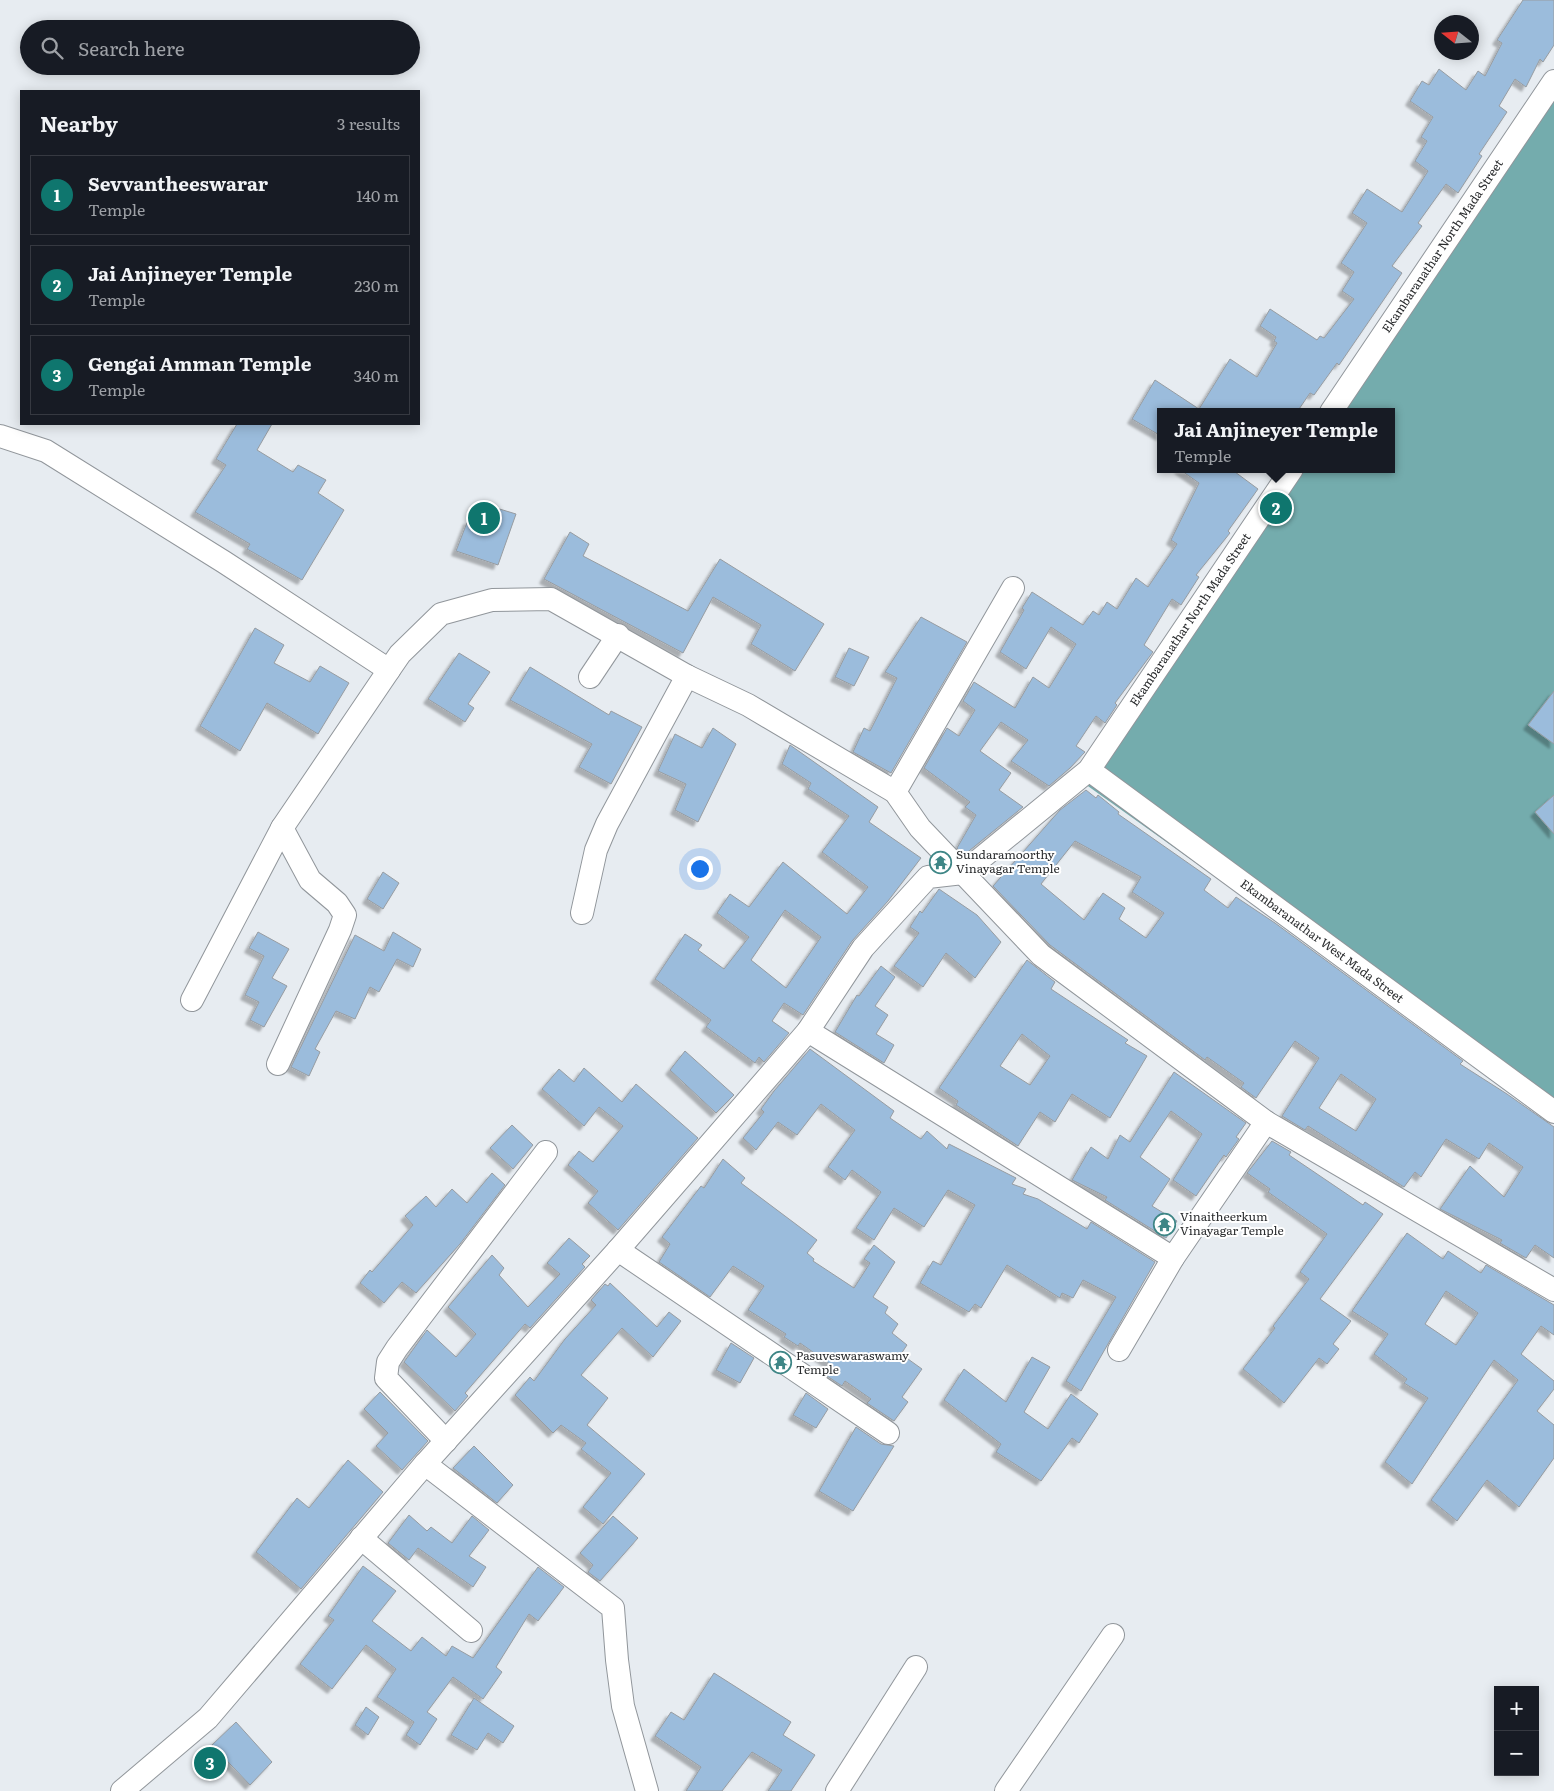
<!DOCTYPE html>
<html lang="en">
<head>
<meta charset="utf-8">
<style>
	:root { --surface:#171b24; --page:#242831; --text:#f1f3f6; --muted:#9ea1a6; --line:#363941; --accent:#0f766e }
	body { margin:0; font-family:Literata,serif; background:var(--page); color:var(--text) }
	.controls { position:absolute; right:15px; bottom:15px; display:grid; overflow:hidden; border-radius:0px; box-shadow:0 2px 12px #0003 }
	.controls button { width:45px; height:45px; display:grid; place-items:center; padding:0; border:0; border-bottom:1px solid var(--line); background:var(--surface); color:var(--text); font:25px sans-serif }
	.compass { position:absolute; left:1434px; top:15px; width:45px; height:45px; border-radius:50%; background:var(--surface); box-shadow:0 2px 12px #0003; rotate:287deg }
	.you { position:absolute; left:699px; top:868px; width:18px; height:18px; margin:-12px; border:4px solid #fff; border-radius:50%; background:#1a73e8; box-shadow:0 0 0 8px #1a73e833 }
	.badge { display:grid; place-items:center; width:32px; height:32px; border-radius:50%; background:var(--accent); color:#fff; font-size:16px; font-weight:700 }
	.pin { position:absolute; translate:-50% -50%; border:2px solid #fff; box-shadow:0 1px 5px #0006 }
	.popup { position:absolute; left:1157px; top:408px; width:238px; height:65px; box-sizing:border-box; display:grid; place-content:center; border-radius:0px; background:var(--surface); filter:drop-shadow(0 1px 4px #0005); font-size:16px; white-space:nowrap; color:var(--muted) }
	.popup b { font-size:19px; color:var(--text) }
	.popup::after { content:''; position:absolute; left:50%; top:100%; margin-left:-10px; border:10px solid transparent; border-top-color:var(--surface) }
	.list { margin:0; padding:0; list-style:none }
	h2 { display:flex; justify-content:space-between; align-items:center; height:65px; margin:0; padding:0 20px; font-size:21px }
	h2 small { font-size:16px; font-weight:400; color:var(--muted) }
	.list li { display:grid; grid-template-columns:32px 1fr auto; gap:15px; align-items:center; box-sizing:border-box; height:80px; margin:0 10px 10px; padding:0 10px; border:1px solid var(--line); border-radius:0px }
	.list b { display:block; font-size:19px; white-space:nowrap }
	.list p { margin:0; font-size:16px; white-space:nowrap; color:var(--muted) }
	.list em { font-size:16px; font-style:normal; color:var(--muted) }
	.icon { flex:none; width:28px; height:28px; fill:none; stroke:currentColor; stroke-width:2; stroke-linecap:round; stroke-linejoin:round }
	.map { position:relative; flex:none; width:1554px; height:1791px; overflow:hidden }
	.search { position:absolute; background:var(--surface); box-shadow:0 2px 12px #0003; left:20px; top:20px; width:400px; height:55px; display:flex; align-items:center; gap:12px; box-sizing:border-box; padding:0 18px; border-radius:28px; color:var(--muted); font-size:19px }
	.panel { position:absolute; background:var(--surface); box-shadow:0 2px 12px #0003; left:20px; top:90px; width:400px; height:335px; border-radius:0px }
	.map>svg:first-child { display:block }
	.water { fill:#74acad }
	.building { fill:#9bbcdc; stroke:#979ca1; fill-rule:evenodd; filter:url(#shadow) }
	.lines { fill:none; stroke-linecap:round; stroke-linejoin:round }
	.minor-casing { stroke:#91969b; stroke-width:24 }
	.minor { stroke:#fff; stroke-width:22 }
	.labels { text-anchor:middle; stroke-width:4; stroke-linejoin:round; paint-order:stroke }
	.street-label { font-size:12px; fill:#2a2c2e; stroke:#fff }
	.poi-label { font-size:12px; fill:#2a2c2e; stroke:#fff; text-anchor:start }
</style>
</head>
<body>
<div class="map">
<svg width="1554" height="1791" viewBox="0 0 1554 1791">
	<defs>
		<filter id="shadow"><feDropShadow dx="-4.5" dy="4.5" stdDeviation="1" flood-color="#0004"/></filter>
	</defs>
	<rect width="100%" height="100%" fill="#e7ecf1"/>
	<path class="water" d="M1554,100V1118L1078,779L1298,469H1391V412H1337Z"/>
	<path class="building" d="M1523,0H1554V45L1543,62L1540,59L1526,87L1515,79L1499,106L1507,112L1479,154L1482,156L1458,193L1446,184L1418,223L1422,226L1392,266L1402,273L1339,365L1337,363L1314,395L1310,393L1297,412H1161V436L1132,419L1155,380L1199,409L1230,359L1257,377L1277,343L1274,341L1276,337L1260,326L1270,309L1317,340L1320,336L1324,338L1354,299L1342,291L1354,272L1341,263L1367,223L1352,213L1367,189L1402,212L1428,171L1415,161L1427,141L1421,137L1433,117L1410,101L1422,81L1429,85L1439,69L1466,90L1478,71L1485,76L1502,43L1497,40Z
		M237,424H272L257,450L293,472L298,465L326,480L318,493L344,510L302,580L247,549L250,544L195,512L226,465L216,459Z
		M1179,469H1231L1258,489L1228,531L1230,533L1196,575L1199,577L1181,605L1172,599L1144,645L1153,652L1115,703L1117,705L1105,723L1096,716L1076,746L1085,752L1070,768L1049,786L1011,761L1028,740L1001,722L980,751L1011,773L999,790L1023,807L964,855L957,848L976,815L965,807L970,802L924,768L947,728L959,736L975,710L963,701L974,682L1015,708L1033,677L1049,688L1076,644L1051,627L1026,669L1000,652L1024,610L1022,608L1032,592L1083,625L1093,611L1099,615L1107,602L1117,609L1136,578L1148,587L1177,544L1171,540L1199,483Z
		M493,507L516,514L498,565L456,551L468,520L486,526Z
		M570,532L589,544L583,556L688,611L720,559L824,624L795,671L751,644L761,625L713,597L683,653L544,579Z
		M921,617L967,642L891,773L853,752L864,728L870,731L897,678L885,672Z
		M255,628L284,645L274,663L310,682L320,666L349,683L318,734L267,703L240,751L200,726Z
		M849,648L869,657L854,686L835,677Z
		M459,653L490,672L468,704L474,708L465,722L428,699Z
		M530,667L609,715L611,711L642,727L611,784L579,767L592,744L510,700Z
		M1554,691V744L1528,725Z
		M713,728L736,744L698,822L675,810L686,784L658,771L675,734L702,748Z
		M790,745L878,807L869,822L921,858L888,901L852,941L803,1015L784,1003L772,1021L789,1033L764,1062L759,1057L755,1063L706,1027L711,1020L655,979L685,934L702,945L698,950L724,969L749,937L717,913L730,894L749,907L783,862L847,914L868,887L822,852L849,816L808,789L811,783L782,764ZM785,910L821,937L786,988L751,960Z
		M1086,790L1096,798L1098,795L1119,812L1118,814L1211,879L1204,890L1228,908L1236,897L1275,923L1463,1061L1460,1064L1507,1094L1554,1127V1258L1535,1245L1526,1258L1500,1243L1502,1240L1440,1209L1470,1166L1504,1197L1523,1167L1489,1143L1479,1159L1446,1139L1421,1177L1415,1172L1404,1187L1308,1126L1305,1130L1282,1116L1319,1058L1295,1041L1256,1098L1241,1087L1244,1083L1207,1057L1205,1060L1050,945L993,886L1060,810ZM1075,841L1141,877L1132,892L1164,913L1146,938L1119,919L1125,908L1103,893L1084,920L1041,884ZM1341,1074L1376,1099L1356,1131L1319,1108Z
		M1554,795V834L1535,812Z
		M383,872L399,883L383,909L367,899Z
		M939,889L977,915L1001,942L975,978L946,953L923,987L894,966L919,933L910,927L920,911L922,913Z
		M258,932L289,949L272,978L287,986L264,1027L250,1020L259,1002L245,995L264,956L249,948Z
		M393,932L421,949L413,967L397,959L379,992L370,987L355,1019L336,1011L315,1049L320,1052L309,1076L291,1067L355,935L384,951Z
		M1027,960L1055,982L1051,989L1128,1040L1125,1043L1147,1056L1110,1118L1072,1094L1055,1122L1040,1112L1018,1146L956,1105L958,1101L939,1088ZM1022,1034L1050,1056L1030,1085L1000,1066Z
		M881,966L895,977L875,1006L888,1015L876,1034L894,1045L884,1063L835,1032L857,995L859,996Z
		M810,1049L894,1111L890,1118L921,1139L927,1131L947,1149L949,1144L1016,1178L1012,1184L1026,1189L1023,1194L1038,1199L1087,1229L1091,1222L1155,1262L1081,1391L1066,1381L1116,1297L1083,1280L1073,1298L1062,1293L1060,1298L1007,1265L981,1308L975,1304L969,1312L920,1283L933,1261L941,1265L975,1205L948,1190L924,1227L894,1208L874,1240L856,1228L881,1192L852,1170L845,1180L828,1167L855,1130L821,1104L797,1135L778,1122L756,1150L743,1138L764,1112L761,1109L774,1091Z
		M685,1051L734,1095L716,1113L670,1070Z
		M584,1068L622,1102L636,1084L698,1138L618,1230L588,1203L598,1191L568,1165L579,1151L593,1162L623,1126L599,1107L584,1126L542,1089L559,1069L574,1082Z
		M1174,1072L1246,1123L1236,1137L1239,1139L1226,1157L1224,1155L1196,1196L1173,1180L1202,1134L1171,1111L1140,1157L1170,1179L1152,1206L1177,1221L1166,1238L1105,1200L1107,1197L1072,1180L1091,1147L1108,1159L1120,1135L1130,1142Z
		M512,1125L533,1145L513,1169L490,1148Z
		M1272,1141L1291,1152L1289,1155L1363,1205L1365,1202L1383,1214L1320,1299L1351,1321L1333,1344L1339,1349L1327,1364L1319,1358L1284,1403L1243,1369L1275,1328L1273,1326L1309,1279L1300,1272L1327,1234L1268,1192L1270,1189L1247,1173Z
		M723,1159L745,1178L741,1183L817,1240L807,1253L814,1259L813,1261L854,1288L870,1263L864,1259L874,1245L895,1262L873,1297L888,1307L885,1313L898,1324L892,1333L907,1345L901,1354L922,1369L902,1397L908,1402L894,1421L867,1403L871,1399L845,1381L842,1386L824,1374L830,1364L800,1343L798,1346L784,1337L786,1334L748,1310L764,1286L733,1266L710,1297L659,1262L670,1244L662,1237L701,1186L704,1188Z
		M492,1173L505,1185L460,1244L416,1293L402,1282L384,1303L360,1283L370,1270L372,1272L413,1225L405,1216L426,1196L436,1207L452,1189L467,1203Z
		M1407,1233L1443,1259L1448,1251L1481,1273L1486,1265L1554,1305V1335L1541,1326L1521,1354L1554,1381V1389L1537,1411L1554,1425V1458L1519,1507L1487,1480L1457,1521L1431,1500L1518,1380L1494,1360L1412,1484L1385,1462L1428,1398L1404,1383L1407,1379L1374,1354L1388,1334L1352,1311ZM1446,1291L1478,1313L1456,1345L1425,1324Z
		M569,1238L590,1256L582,1264L585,1267L530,1328L525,1324L465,1393L468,1396L455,1411L404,1362L427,1330L456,1357L476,1334L448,1307L492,1255L504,1268L499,1275L528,1307L560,1274L547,1263Z
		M610,1283L657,1327L669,1312L681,1321L653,1357L622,1328L581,1375L608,1398L587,1425L645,1474L603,1524L583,1507L611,1473L581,1449L586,1443L561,1425L553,1433L515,1395L530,1377L534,1381L565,1339L596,1305L591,1300L605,1284L608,1286Z
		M731,1343L754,1358L740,1383L716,1370Z
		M1032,1357L1050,1367L1024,1412L1048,1429L1071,1394L1098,1414L1079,1443L1072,1438L1041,1481L996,1452L1001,1444L944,1400L964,1369L1006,1402Z
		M380,1392L428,1441L402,1470L376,1446L388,1433L364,1409Z
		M806,1393L828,1409L816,1428L793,1415Z
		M856,1427L881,1444L894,1446L853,1511L819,1491Z
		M474,1446L513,1485L497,1503L453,1468Z
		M348,1460L383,1492L301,1589L256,1552L297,1498L309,1508Z
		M409,1515L427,1531L431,1527L452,1543L472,1516L489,1530L469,1556L486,1567L473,1587L418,1548L409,1560L388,1543Z
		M613,1516L638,1538L600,1581L588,1572L593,1565L580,1553Z
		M363,1566L396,1591L372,1621L411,1651L422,1637L446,1656L452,1646L473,1658L538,1567L564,1587L538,1621L529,1614L496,1667L502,1672L483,1699L453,1677L427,1712L437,1719L420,1745L406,1735L414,1722L377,1697L396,1669L366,1645L332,1689L300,1664L334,1620L328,1616Z
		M714,1673L791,1722L783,1735L815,1755L791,1791H768L782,1770L752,1752L722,1791H686L701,1767L655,1736L671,1712L684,1720Z
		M474,1698L514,1726L503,1743L488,1733L477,1750L451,1735Z
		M366,1707L379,1717L368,1735L355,1725Z
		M236,1722L272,1762L250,1785L212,1745Z"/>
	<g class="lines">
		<defs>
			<g id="minor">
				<path id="s1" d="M1331,412L1554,81"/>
				<path d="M0,436L46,451L224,562L389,670L400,654L441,614L492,600L551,599L687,676L748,705L895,792L920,828L1041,955L1266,1122L1554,1290"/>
				<path d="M590,677L618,635"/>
				<path id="s2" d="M1089,770L1554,1112"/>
				<path d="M895,792L1013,588"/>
				<path d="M582,913L596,850L607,824L687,676"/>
				<path d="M192,1000L282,828"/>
				<path d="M808,1031L1173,1258"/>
				<path d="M278,1064L340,930L345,915L337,903L310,880L282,828L389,670"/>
				<path d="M618,1250L888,1433"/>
				<path d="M1119,1350L1173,1258L1266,1122"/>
				<path d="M446,1441L386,1378L388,1362L397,1348L546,1152"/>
				<path d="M425,1464L613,1608L617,1660L623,1706L647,1791"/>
				<path d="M361,1538L471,1631"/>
				<path id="s3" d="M122,1791L208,1718L425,1464L618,1250L808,1031L863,948L928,877L963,873L1089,770L1292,469"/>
				<path d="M837,1791L916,1667"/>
				<path d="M1006,1791L1113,1635"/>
			</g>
		</defs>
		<use href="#minor" class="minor-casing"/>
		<use href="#minor" class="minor"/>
	</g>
	<defs>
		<symbol id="temple-ring" viewBox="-11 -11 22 22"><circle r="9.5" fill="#fff" stroke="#3e8686" stroke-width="1.5"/><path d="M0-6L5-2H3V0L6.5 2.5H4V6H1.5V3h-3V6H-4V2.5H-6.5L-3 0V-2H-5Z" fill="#3e8686"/></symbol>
	</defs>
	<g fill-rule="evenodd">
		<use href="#temple-ring" x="928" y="850" width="25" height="25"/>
		<use href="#temple-ring" x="1152" y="1212" width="25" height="25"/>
		<use href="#temple-ring" x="768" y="1350" width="25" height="25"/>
	</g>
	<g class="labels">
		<g class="street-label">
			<text dy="4" stroke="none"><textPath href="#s1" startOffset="200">Ekambaranathar North Mada Street</textPath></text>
			<text dy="4" stroke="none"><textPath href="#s3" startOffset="1600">Ekambaranathar North Mada Street</textPath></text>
			<text dy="4" stroke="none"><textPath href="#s2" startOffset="289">Ekambaranathar West Mada Street</textPath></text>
		</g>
		<g class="poi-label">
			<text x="956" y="859">Sundaramoorthy<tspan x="956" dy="14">Vinayagar Temple</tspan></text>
			<text x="1180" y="1221">Vinaitheerkum<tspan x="1180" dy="14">Vinayagar Temple</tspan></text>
			<text x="796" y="1360">Pasuveswaraswamy<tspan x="796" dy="14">Temple</tspan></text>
		</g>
	</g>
</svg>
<div class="controls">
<button>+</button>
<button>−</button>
</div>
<svg class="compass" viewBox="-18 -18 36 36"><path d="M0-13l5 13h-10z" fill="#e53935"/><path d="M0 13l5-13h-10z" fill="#9ea1a6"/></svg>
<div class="you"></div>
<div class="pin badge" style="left:484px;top:518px">1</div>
<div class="pin badge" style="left:1276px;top:508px">2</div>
<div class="popup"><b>Jai Anjineyer Temple</b>Temple</div>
<div class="pin badge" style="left:210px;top:1763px">3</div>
<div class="search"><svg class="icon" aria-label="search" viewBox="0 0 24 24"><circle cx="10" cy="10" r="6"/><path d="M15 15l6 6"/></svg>Search here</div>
<section class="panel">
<h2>Nearby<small>3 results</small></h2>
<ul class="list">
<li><span class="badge">1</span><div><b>Sevvantheeswarar</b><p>Temple</p></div><em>140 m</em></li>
<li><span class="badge">2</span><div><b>Jai Anjineyer Temple</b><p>Temple</p></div><em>230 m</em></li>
<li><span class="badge">3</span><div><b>Gengai Amman Temple</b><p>Temple</p></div><em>340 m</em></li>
</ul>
</section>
</div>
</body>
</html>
